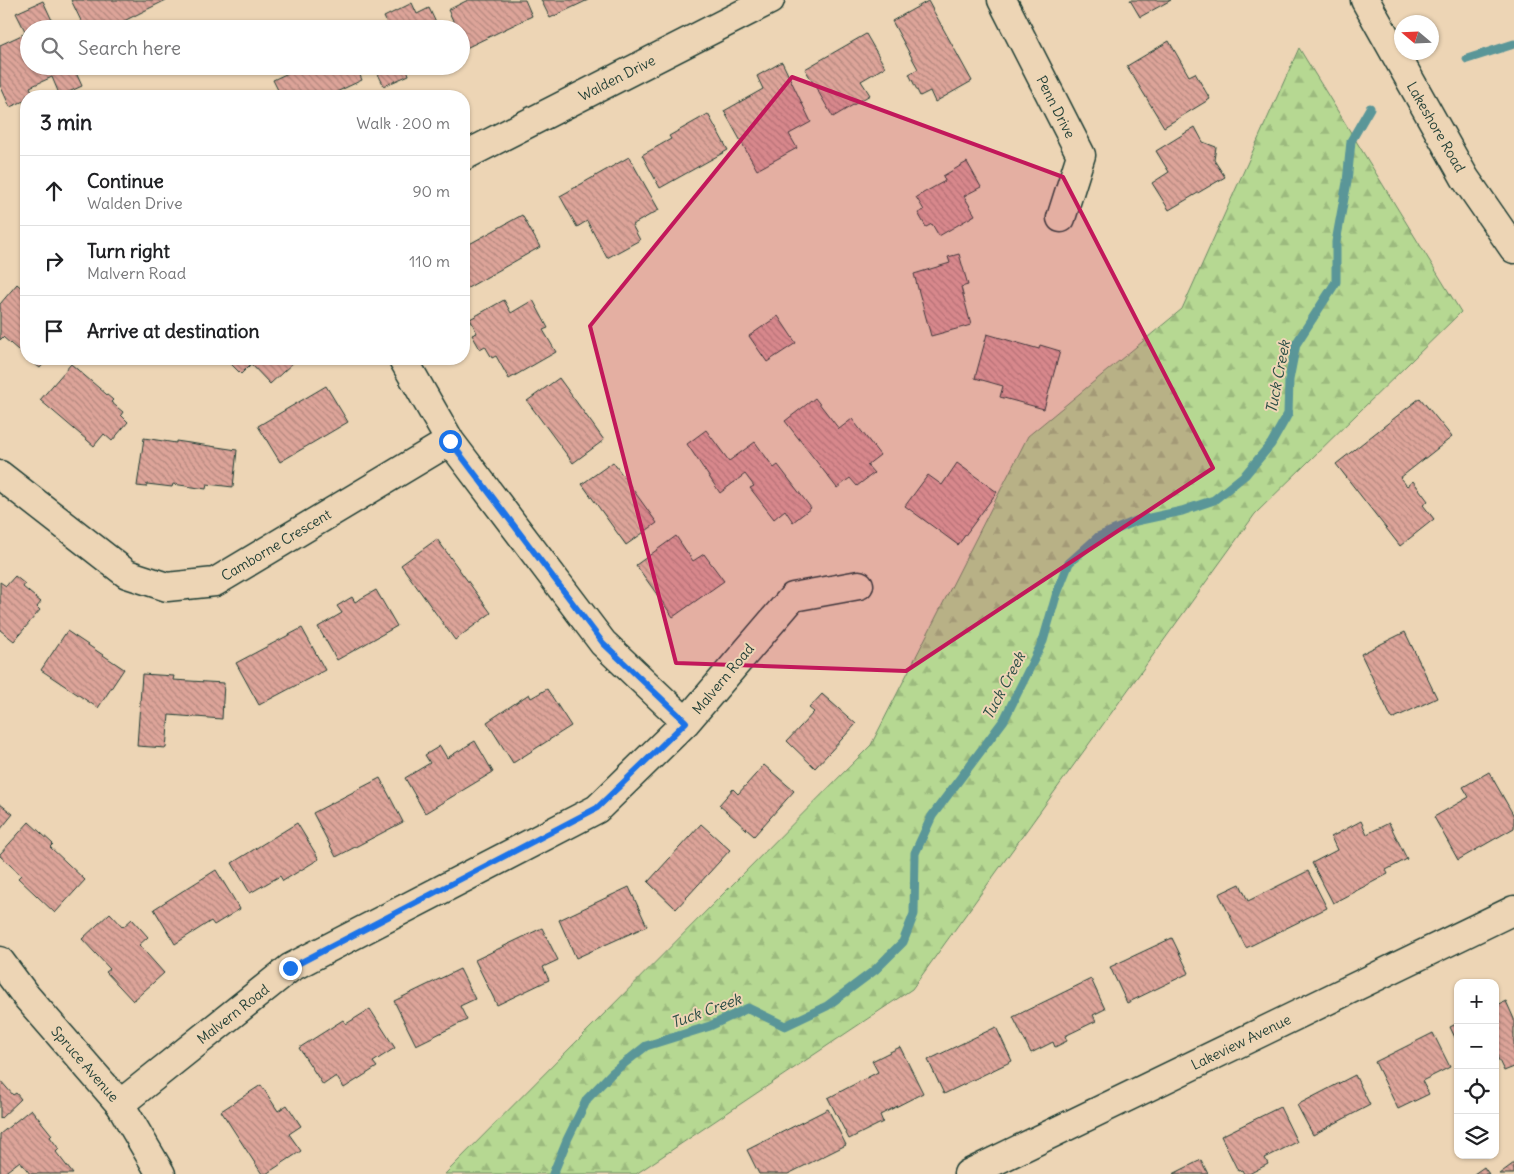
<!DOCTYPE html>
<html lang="en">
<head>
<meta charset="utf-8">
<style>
	:root { --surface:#fff; --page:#f6f6f6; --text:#202124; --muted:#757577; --line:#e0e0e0 }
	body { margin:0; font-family:Delius,sans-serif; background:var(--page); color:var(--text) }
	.controls { position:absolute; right:15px; bottom:15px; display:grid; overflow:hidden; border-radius:10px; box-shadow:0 1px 4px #0004 }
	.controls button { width:45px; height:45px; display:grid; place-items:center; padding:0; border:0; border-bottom:1px solid var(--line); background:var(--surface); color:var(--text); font:25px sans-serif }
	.compass { position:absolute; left:1394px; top:15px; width:45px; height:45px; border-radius:50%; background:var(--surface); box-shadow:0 1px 4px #0004; rotate:289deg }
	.stop { position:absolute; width:15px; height:15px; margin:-11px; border:4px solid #1a73e8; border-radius:50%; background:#fff }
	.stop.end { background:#1a73e8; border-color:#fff; box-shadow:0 1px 5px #0008 }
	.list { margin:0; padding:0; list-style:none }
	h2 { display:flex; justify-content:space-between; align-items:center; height:65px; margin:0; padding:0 20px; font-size:21px }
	h2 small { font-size:16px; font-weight:400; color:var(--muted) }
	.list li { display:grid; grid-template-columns:32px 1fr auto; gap:15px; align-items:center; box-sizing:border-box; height:70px; padding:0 20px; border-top:1px solid var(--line) }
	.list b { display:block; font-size:19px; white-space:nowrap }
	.list p { margin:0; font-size:16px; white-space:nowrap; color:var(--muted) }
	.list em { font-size:16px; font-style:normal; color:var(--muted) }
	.icon { flex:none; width:28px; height:28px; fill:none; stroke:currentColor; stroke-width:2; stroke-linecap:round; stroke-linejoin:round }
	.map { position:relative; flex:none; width:1514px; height:1174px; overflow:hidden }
	.search { position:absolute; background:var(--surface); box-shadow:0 1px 4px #0004; left:20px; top:20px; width:450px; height:55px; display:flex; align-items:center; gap:12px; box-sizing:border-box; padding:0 18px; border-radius:28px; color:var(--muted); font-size:19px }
	.panel { position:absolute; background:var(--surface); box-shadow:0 1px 4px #0004; left:20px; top:90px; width:450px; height:275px; border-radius:20px }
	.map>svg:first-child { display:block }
	.forest { fill:url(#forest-firs); stroke:#6a8a63 }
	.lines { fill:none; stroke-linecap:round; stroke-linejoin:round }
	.stream { stroke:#5a9698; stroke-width:9 }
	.building { fill:url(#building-back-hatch); stroke:#1f3d34 }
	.minor-casing { stroke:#1f3d34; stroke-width:31 }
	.tertiary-casing { stroke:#1f3d34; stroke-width:31 }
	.primary-casing { stroke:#1f3d34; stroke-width:31 }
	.minor { stroke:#edd5b5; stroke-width:28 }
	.tertiary { stroke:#edd5b5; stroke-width:28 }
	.primary { stroke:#edd5b5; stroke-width:28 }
	.route { stroke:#1a73e8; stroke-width:6 }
	.marked { fill:#c2185b; fill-opacity:0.2; stroke:#c2185b; stroke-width:4; stroke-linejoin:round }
	.labels { text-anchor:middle; stroke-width:4; stroke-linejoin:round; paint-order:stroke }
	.street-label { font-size:14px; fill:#1f3d34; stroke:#edd5b5 }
	.water-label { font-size:15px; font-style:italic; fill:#294c45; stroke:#edd5b5 }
</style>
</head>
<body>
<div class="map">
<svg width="1514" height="1174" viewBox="0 0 1514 1174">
	<defs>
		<pattern id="forest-firs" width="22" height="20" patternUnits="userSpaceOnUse" patternTransform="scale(1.25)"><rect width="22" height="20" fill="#b6d892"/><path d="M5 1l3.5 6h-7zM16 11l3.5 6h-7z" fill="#9cba7e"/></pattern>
		<pattern id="building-back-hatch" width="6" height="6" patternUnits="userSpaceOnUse" patternTransform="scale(1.25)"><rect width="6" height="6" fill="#dda499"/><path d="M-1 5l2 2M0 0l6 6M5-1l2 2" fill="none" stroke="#b3877e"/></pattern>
	</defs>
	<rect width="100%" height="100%" fill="#edd5b5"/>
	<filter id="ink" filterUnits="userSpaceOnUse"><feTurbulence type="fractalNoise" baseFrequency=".02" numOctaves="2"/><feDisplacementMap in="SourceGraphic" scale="10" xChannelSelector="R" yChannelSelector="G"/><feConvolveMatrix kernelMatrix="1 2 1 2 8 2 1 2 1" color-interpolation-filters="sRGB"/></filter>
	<g filter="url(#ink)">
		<path class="forest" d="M1299,48L1461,312L1255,514L912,989L636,1174H445L871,745L1028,436L1182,309Z"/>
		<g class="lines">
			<path class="stream" d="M1467,59L1514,44
				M553,1174L567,1140L587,1099L612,1073L646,1046L710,1026L748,1008L785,1026L827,1006L875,970L903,942L914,914L915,853L932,816L1004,720L1043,641L1056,596L1069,563L1098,537L1136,521L1182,511L1214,500L1245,475L1271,444L1288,414L1289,380L1296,344L1336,282V242L1347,182L1351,141L1370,108"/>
		</g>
		<path class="building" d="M71,0H166L108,29H85Z
			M468,0H525L532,16L466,48L461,38V29H457L448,10Z
			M541,0H588L550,18Z
			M1130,0H1171L1140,17Z
			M43,1L56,29H29V66H73L82,86L60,96L52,77L30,87L34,96H26V100L10,107L0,85V45L26,33L16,13Z
			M928,1L972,81L935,102L930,91L920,96L909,74L918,69L892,21Z
			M412,3L417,14L429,8L439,29H386L389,27L384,17Z
			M866,34L885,67L861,81L870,95L833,117L805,69Z
			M1169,41L1189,76L1195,73L1210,99L1164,127L1127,66Z
			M782,62L811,122L789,134L797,148L757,170L724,111L763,89L757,76Z
			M303,66H356L362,80L328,96H281L273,80Z
			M374,66H406L409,75L384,86Z
			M708,114L728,150L660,188L642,155L671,139L669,136Z
			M1195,127L1203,142L1216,147L1214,160L1225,177L1169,210L1152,183L1169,172L1156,151Z
			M629,157L659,210L632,225L640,240L607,258L587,221L577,227L560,196Z
			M967,162L981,187L964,196L975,215L939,236L932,224L926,227L918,213L924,210L916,197L945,181L943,176Z
			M522,215L540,247L464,290V247Z
			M959,254L968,285L961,287L971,325L931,336L914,274L950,263L948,257Z
			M17,284L26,292V357L3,337L0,340V304Z
			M504,300L511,313L533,300L548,328L543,330L556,352L509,379L496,356L492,358L485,346L480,349L472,335L477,333L470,319Z
			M778,316L796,343L767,362L749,336Z
			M987,334L1039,349L1040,345L1060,351L1044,409L1000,397L1003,386L975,378Z
			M28,359H48L40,368Z
			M226,359H293L295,361L270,384L251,364L241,374Z
			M71,364L113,400L111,402L123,412L121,415L128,422L112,441L104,434L94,446L40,400Z
			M559,378L604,440L573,463L527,401Z
			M326,386L348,422L280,462L258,426Z
			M815,398L839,429L852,419L880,455L867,465L874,473L857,486L850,478L837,488L785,421Z
			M1420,398L1452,437L1400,478L1407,486L1413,481L1428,501L1423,505L1434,519L1400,546L1336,464Z
			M706,430L729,461L755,442L774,468L778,465L811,508L793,522L785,510L774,519L750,488L754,486L745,474L720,493L687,444Z
			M144,438L176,443V441L237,450L233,487L207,484L206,489L173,484L172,487L147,484L146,487L137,486Z
			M613,462L657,523L626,545L582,484Z
			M957,463L997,492L958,545L905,506L928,475L942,485Z
			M676,536L693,561L704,554L724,581L673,617L636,565Z
			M437,539L491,613L455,640L401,565Z
			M15,576L25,584L23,587L41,602L37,607L40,610L14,641L0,630V582L6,586Z
			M376,590L397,626L337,660L318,627L342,613L337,606L352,597L355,602Z
			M302,628L325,670L259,705L236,663Z
			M67,631L124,669L98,708L41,670Z
			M1405,632L1437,698L1392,719L1361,654Z
			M142,674L174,676L173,680L224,683L222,719L169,715L166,748L137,746Z
			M547,689L571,726L513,763L487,722L529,694L531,698Z
			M822,694L856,724L815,768L787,741L814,712L809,708Z
			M475,741L493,772L425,813L405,778L430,763L425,755L440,746L447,758Z
			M764,765L794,791L754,836L719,805L733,789L738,794Z
			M1489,772L1514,816V828L1458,860L1434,817L1469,797L1463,787Z
			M380,778L403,822L336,857L313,813Z
			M0,804L13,814L0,830Z
			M1361,821L1367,834L1389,823L1407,859L1386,870L1388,874L1333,903L1312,863L1337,850L1331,837Z
			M29,822L53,844L50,847L85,880L55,913L18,878L21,875L0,856V854Z
			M297,823L319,859L283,881L280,876L250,893L232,863Z
			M701,824L730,850L676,909L648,882Z
			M216,870L240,909L214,925L211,921L175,944L154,909Z
			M1308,871L1327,908L1246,948L1219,894L1240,884L1248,901Z
			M629,887L647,926L576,958L559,920Z
			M110,913L123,927L132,919L148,937L139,945L164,973L133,1001L106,972L110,969L82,939Z
			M542,928L558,960L543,967L549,980L497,1005L475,960Z
			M1172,938L1189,973L1127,1003L1110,967Z
			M460,969L475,999L460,1006L467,1020L416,1045L394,1001Z
			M1091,979L1105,1009L1093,1015L1096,1021L1065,1036L1067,1041L1055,1047L1053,1042L1031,1053L1013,1017Z
			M1506,1001L1514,1019V1067L1504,1071L1495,1052V1006Z
			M370,1009L395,1048L373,1062L377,1067L344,1088L336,1076L323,1085L299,1048L343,1020L346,1024Z
			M1458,1023V1044L1450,1027Z
			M996,1027L1012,1061L944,1094L928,1060Z
			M1433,1033L1450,1067L1422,1081L1429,1094L1398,1109L1375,1062Z
			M900,1047L923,1093L880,1115L883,1122L849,1139L828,1098L878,1072L872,1061Z
			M1355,1075L1370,1105L1313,1135L1297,1105Z
			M0,1080L13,1095L16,1093L21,1099L0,1119Z
			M261,1085L278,1111L287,1105L301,1126L289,1134L301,1151L266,1174H262L221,1111Z
			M1280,1107L1297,1142L1265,1158L1268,1164L1249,1174H1244L1242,1170L1238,1171L1221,1136Z
			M31,1109L52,1135L50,1137L59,1149L56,1152L73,1174H30L20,1161L3,1174H0V1134Z
			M828,1109L846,1145L788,1174H759L747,1150Z
			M1201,1160L1208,1174H1173Z
			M1514,1163V1174H1499Z
			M1484,1167L1489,1174H1474Z"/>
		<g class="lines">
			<defs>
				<path id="minor" d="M1002,0L1081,155L1061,218
					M464,156L770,0
					M403,359L450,441L603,643L686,722
					M0,475L127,574L167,587L215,582L450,441
					M120,1104L290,968L597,809L686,722L793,597L859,585
					M968,1174L1514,910"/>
				<path id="tertiary" d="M0,961L26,996L120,1104L161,1174"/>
				<path id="primary" d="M1365,0L1465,178L1514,249"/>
			</defs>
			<use href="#minor" class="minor-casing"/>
			<use href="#tertiary" class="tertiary-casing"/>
			<use href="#primary" class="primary-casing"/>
			<use href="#minor" class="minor"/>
			<use href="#tertiary" class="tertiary"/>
			<use href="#primary" class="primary"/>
		</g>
	</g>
	<g class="lines" filter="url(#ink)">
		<path class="route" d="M290,968L597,808L686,722L603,643L450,441"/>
	</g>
	<path class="marked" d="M792,77L1063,177L1213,468L906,671L676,663L590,326Z"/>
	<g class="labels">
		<g class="street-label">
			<text transform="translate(617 78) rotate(-27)" y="5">Walden Drive</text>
			<text transform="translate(1056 107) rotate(63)" y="5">Penn Drive</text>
			<text transform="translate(1436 127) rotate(60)" y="5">Lakeshore Road</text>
			<text transform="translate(276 545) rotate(-31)" y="5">Camborne Crescent</text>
			<text transform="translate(723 679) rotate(-50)" y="5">Malvern Road</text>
			<text transform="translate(233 1014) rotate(-38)" y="5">Malvern Road</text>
			<text transform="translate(1241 1042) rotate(-26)" y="5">Lakeview Avenue</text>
			<text transform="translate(85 1064) rotate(49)" y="5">Spruce Avenue</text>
		</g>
		<g class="water-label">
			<text transform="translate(1278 377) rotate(-79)" y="5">Tuck Creek</text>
			<text transform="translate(1004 686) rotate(-62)" y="5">Tuck Creek</text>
			<text transform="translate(706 1011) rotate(-20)" y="5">Tuck Creek</text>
		</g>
	</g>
</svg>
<div class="controls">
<button>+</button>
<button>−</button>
<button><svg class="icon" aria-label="locate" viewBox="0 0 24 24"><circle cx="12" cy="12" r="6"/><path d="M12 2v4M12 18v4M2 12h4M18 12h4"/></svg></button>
<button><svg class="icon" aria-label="layers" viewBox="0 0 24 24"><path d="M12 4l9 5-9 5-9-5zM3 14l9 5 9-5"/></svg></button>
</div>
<svg class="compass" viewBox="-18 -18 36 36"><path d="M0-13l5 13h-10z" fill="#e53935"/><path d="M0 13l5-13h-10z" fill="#757577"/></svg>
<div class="stop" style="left:450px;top:441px"></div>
<div class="stop end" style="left:290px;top:968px"></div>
<div class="search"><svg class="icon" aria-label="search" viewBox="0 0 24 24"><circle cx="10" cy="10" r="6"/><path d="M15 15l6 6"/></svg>Search here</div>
<section class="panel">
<h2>3 min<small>Walk · 200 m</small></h2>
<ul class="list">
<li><svg class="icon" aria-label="ahead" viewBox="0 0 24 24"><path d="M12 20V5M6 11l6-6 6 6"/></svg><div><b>Continue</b><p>Walden Drive</p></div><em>90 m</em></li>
<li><svg class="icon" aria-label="right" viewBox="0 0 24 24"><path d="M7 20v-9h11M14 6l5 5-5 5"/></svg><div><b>Turn right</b><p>Malvern Road</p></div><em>110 m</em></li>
<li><svg class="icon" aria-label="arrive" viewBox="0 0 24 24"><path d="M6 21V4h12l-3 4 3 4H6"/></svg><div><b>Arrive at destination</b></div></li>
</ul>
</section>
</div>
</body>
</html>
